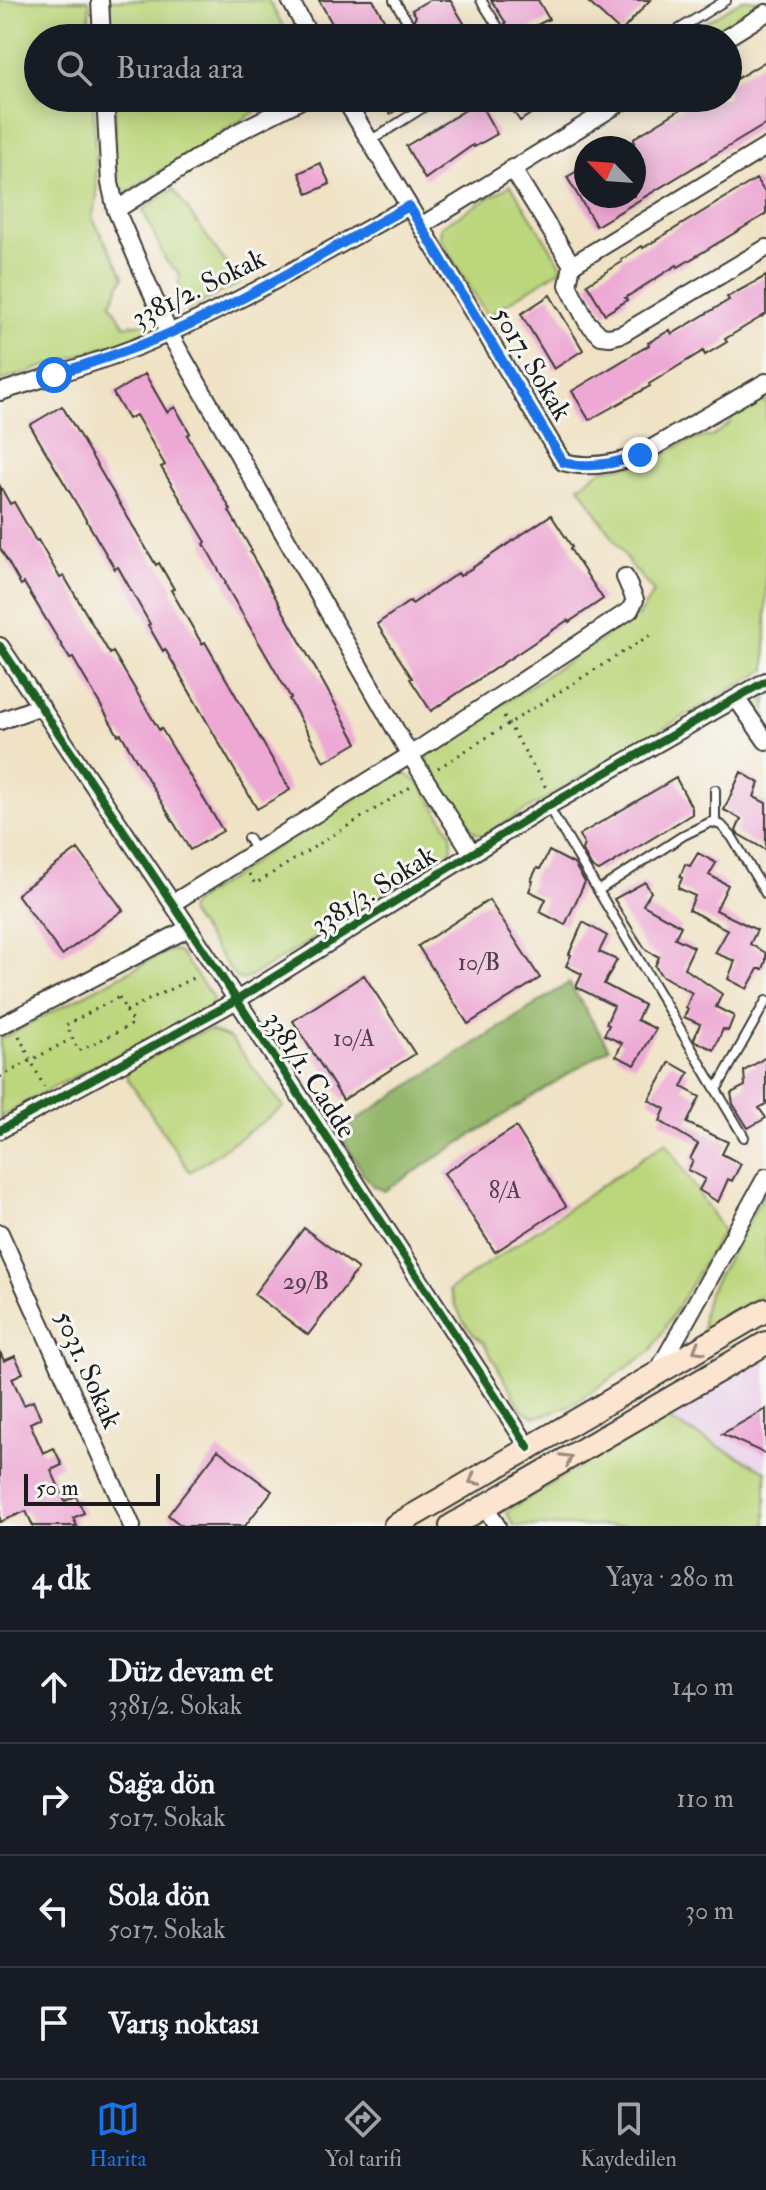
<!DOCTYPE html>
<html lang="tr">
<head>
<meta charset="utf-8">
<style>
	:root { --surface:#171b24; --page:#242831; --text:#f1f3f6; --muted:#9ea1a6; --line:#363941; --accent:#1a73e8 }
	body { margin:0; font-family:"IM FELL Double Pica",serif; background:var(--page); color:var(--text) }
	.compass { position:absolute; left:574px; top:136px; width:72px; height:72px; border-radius:50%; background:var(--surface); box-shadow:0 4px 20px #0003; rotate:295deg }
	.scale { position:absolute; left:24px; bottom:20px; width:136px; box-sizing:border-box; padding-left:8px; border:4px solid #1c1c1c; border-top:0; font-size:22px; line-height:28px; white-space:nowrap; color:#1c1c1c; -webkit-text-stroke:6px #f6f6f2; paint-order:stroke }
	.stop { position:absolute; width:24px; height:24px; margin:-18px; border:6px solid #1a73e8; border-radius:50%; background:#fff }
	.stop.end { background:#1a73e8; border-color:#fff; box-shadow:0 2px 8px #0008 }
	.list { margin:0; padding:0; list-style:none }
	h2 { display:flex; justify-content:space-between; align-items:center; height:104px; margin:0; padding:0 32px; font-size:34px }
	h2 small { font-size:26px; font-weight:400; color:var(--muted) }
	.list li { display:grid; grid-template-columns:52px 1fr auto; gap:24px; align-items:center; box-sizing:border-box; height:112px; padding:0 32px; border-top:2px solid var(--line) }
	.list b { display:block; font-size:30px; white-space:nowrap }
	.list p { margin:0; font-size:26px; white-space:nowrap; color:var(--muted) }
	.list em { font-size:26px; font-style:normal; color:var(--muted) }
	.icon { flex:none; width:44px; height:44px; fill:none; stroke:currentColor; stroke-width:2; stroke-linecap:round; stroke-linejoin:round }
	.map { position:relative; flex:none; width:766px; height:1526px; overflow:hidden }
	.search { position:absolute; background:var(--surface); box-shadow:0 4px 20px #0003; left:24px; right:24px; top:24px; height:88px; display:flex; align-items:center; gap:20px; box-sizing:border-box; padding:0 28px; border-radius:44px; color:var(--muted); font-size:30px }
	.sheet { height:552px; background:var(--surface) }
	nav { display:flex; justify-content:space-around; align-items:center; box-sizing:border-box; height:112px; border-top:2px solid var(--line); background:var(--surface); font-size:22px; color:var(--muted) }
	nav a { display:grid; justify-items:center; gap:4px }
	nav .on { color:var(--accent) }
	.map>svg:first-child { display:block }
	.built { fill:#ebd1eb }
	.green { fill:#bcd67c; stroke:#6c794c; stroke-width:2 }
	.forest { fill:#95b76c; stroke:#586a44; stroke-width:2 }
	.building { fill:#eda8d4 }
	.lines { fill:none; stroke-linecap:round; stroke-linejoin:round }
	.service-casing { stroke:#3c3a35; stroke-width:12 }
	.minor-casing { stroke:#3c3a35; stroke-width:20 }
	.secondary-casing { stroke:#3c3a35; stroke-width:26 }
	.path { stroke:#3c3a35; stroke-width:3; stroke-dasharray:2 6; stroke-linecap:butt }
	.service { stroke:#fff; stroke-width:8 }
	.minor { stroke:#fff; stroke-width:16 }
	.secondary { stroke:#fce5d0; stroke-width:22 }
	.cycleway-casing { stroke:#f6f6f2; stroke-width:13 }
	.cycleway { stroke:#1b5e20; stroke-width:8 }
	.oneway { stroke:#978b7f }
	.route { stroke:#1a73e8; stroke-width:10 }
	.labels { text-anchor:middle; stroke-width:6; stroke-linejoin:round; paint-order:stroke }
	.number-label { font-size:24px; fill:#503f4a }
	.street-label { font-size:28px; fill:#1c1c1c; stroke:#f6f6f2 }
</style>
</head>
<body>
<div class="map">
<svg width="766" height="1526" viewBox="0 0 766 1526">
	<rect width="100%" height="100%" fill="#f6f6f2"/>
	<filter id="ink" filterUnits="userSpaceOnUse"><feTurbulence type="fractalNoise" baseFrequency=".0125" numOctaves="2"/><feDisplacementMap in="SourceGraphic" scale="16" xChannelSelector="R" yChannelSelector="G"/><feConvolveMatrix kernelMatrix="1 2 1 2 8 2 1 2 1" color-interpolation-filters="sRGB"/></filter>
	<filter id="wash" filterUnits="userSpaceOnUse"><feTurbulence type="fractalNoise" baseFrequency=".006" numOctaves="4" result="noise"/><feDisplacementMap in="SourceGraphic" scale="32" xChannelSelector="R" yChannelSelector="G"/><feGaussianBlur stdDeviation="1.8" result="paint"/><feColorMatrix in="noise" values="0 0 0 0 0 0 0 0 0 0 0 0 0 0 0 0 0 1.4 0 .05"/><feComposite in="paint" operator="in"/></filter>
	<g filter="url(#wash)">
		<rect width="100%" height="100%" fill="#f0e2c5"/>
		<path class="built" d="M766,1357V1471L661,1416Z"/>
		<path class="green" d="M0,0H89L90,38H38V98H93L97,197L92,217L124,276L111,303L125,326L148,322L153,332L0,381Z
			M109,0H268L290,38H111Z
			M742,0H766V9L758,14L743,15L730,32L717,31L707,38H701L697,28Z
			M114,98H277L129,191L121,189C110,170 113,152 115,131C116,120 114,109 114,98Z
			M511,185L563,268L487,316L440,238L441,226Z
			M173,189L240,283L187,310C177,300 179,287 180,274L166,261L143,210Z
			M766,391V670L693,711L489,832L482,836L472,830L430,767L427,759L430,752L634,617L638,616L654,592L630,564L579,486L603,469L657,462C664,451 698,435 711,437L729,424L734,410Z
			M766,686V725L755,709L754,697Z
			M402,772L411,777L423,787L451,833L452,847L445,861L248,978L241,980L236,978L190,914L189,908L193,903C215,887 239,874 260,857L393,775Z
			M174,950L180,953L213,998L211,1008L46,1091L0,1118V1039L164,953Z
			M209,1030L231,1039L284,1107L190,1172L127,1078L126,1070L196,1034Z
			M666,1142L723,1231L651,1351L575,1403L554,1412L535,1417L522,1410L484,1343L474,1335L463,1321L449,1290Z
			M766,1190V1293L703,1329V1313L708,1294Z
			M661,1416L766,1471V1526H514L506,1512Z"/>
		<path class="forest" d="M569,983L609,1048L384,1191L373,1186L364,1175L341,1135L342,1129Z"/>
		<g id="blocks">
			<path class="building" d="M319,0H373L385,21L358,38H340Z
				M429,0H450L473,38H426L414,19L416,16L412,10Z
				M491,0H538L549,19L512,38L505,24L506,23Z
				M586,0H650L621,32Z
				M766,61V124L596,226L567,177L586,166V196H634V138L699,98H728V84Z
				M376,98H416L390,114Z
				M504,98H554L520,121Z
				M479,102L497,134L474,147L473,145L425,179L406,146Z
				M320,163L330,184L308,194L299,173Z
				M756,179L766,194V214L678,267L677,265L625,298L627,300L605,314L587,284L622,262L621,260L642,246L643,248Z
				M766,276V314L725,339L727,342L705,355L703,351L649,384L650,386L589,420L572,391L649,345L648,343L670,330L672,334L729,300L727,297Z
				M550,295L583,350L554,369L521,314Z
				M145,374L167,412L175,407L190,433L187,435L231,510L229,511L252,551L250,552L357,743L324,762L289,699L291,698L225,584L226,583L204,544L206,542L161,467L165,465L136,415L128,419L113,393Z
				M62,406L156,565L159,563L174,589L171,590L202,644L205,642L290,790L257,809L165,649L163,651L148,625L150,624L118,567L115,569L30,425Z
				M0,486L10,504L14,502L36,541L38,540L60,578L64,576L110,654L113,652L159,730L161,728L223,831L190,850L121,734L118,735L73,658L70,659L24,583L21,585L0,548Z
				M551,515L572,547L570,549L603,599L569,622L568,620L431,711L410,679L412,678L377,624L410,601L412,604L458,573L460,576Z
				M741,772L759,783L754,797L766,803V850L738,834L736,831L741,819L724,810Z
				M676,778L692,808V814L599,871L592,867L582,850L584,844L579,835Z
				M78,849L123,910L62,955L17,894Z
				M549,851L574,864L585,882L565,925L540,912L546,899L529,891L533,881L531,880L537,868L540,869Z
				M698,853L716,863L709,875L728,885L716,910L757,930L750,944L766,953V961L763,969H758L747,989L728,979L735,961L715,953L728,930L689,910L695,896L678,888L682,878L680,877L685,864L690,866Z
				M645,882L651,892L643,905L681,926L675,938L694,947L684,968L722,994L716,1007L734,1016L728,1031L723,1029L714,1050L695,1041L694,1039L700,1024L684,1017L688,1009L686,1007L692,993L661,975L655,966L659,957L646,950L614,899Z
				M489,900L540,978L468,1024L418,946Z
				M583,922L607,936L599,952L617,960L604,984L644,1005L637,1020L656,1029L635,1065L616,1056L622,1043L604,1035L609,1025L606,1024L614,1006L576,987L582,974L566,966L571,955L569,954Z
				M364,975L415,1054L343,1100L293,1021Z
				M766,1057V1104L759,1108L766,1118L748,1128L733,1104L731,1093L745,1086L744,1071Z
				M670,1062L689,1073L682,1087L700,1097L687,1123L728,1142L722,1154L741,1164L732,1181L728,1179L718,1202L699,1190L705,1179L688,1170L693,1161L690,1159L698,1144L660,1121L665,1109L649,1100Z
				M516,1127L566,1206L495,1252L444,1173Z
				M304,1228L358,1269L308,1335L254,1294Z
				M0,1352L4,1361L15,1356L23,1373L12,1378L24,1405L33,1401L41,1418L30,1423L43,1453L54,1448L62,1465L51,1470L65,1501L76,1496L84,1513L73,1518L77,1526H33L26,1511L0,1522Z
				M766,1409V1454L722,1434Z
				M218,1450L272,1491L245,1526H182L168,1515Z"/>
		</g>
	</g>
	<g filter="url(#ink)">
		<use href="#blocks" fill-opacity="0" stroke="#3c3a35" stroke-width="2"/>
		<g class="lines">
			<defs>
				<path id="service" d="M394,0L418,38
					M481,0L505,38
					M665,38L726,0
					M370,141L438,98
					M548,806L744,1137
					M715,823V790
					M248,838L256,851
					M599,890L684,835L711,822L721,825L732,837L766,894
					M716,1090L766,1001"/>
				<path id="minor" d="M100,0L102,38
					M290,0L311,38
					M726,38L766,13
					M105,98L110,183L116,210L169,333L410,755L472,853
					M344,98L563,462C588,469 615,464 640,455L766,382
					M766,147L572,265L568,285L587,322L601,336L610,337L622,334L766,248
					M512,168L572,265
					M116,210L238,132L305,98
					M421,226L628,98
					M0,392C46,377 94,364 139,346C232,308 320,255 409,206
					M0,646L237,1000L529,1448
					M736,698L766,741
					M0,721L41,706
					M173,903L410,755L630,610L635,600L625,577
					M0,1026L189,928
					M0,1130L237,1000L548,806L766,681
					M0,1233L132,1526
					M658,1371L766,1177
					M485,1506L497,1526"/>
				<path id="secondary" d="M395,1526L766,1310
					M451,1526L766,1343"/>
			</defs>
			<use href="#service" class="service-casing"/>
			<use href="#minor" class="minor-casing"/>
			<use href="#secondary" class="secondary-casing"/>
			<path class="path" d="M504,716L546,788
				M438,768L650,635
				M249,874L255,884L412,786
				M119,997L133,1024L79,1051L66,1025Z
				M126,1011L197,976
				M19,1036L44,1087
				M0,1077L71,1039"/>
			<use href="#service" class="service"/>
			<use href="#minor" class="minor"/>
			<use href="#secondary" class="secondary"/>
			<defs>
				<path id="cycleway" d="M0,646L237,1000L529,1448
					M0,1130L237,1000L548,806L766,681"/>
			</defs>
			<use href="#cycleway" class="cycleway-casing"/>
			<use href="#cycleway" class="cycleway"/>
		</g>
		<defs><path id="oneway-chevron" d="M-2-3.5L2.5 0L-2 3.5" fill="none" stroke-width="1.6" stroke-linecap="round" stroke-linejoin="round" transform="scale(2)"/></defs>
		<g class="oneway">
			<use href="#oneway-chevron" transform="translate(698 1349) rotate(150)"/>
			<use href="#oneway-chevron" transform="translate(567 1459) rotate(-30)"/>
			<use href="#oneway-chevron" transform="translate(474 1480) rotate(150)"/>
		</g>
	</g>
	<g class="lines" filter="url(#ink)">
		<path class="route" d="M54,375C81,366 109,357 136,347C228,312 321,254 409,206L563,462C589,469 615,464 640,455"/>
	</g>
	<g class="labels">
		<g class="number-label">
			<text x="479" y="970">10/B</text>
			<text x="354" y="1046">10/A</text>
			<text x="505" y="1198">8/A</text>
			<text x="306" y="1289">29/B</text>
		</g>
		<g class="street-label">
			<text transform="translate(198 287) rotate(-26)" y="10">3381/2. Sokak</text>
			<text transform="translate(533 363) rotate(59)" y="10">5017. Sokak</text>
			<text transform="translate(373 889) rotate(-32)" y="10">3381/3. Sokak</text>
			<text transform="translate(311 1074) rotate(57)" y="10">3381/1. Cadde</text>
			<text transform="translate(89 1369) rotate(66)" y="10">5031. Sokak</text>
		</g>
	</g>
</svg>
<svg class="compass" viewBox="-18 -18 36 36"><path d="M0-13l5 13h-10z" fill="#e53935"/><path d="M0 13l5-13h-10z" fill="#9ea1a6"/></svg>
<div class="scale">50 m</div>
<div class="stop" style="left:54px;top:375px"></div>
<div class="stop end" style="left:640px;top:455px"></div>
<div class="search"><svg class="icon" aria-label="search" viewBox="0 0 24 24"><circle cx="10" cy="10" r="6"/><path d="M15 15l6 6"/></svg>Burada ara</div>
</div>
<section class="sheet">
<h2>4 dk<small>Yaya · 280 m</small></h2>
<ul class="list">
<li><svg class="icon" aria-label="ahead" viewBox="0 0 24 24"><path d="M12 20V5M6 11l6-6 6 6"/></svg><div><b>Düz devam et</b><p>3381/2. Sokak</p></div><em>140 m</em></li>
<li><svg class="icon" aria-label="right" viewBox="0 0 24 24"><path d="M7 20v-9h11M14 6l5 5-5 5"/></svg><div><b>Sağa dön</b><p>5017. Sokak</p></div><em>110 m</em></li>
<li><svg class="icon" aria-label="left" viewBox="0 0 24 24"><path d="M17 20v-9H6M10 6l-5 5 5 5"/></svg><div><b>Sola dön</b><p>5017. Sokak</p></div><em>30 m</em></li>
<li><svg class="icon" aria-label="arrive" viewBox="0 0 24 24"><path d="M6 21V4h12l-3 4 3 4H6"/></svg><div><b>Varış noktası</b></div></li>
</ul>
</section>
<nav>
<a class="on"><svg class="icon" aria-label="map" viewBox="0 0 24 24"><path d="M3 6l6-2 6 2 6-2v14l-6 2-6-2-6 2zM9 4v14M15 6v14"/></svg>Harita</a>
<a><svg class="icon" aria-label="directions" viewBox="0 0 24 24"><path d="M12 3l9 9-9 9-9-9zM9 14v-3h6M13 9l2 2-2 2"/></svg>Yol tarifi</a>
<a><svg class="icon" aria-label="saved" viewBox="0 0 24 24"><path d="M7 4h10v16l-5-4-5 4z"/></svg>Kaydedilen</a>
</nav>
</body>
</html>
